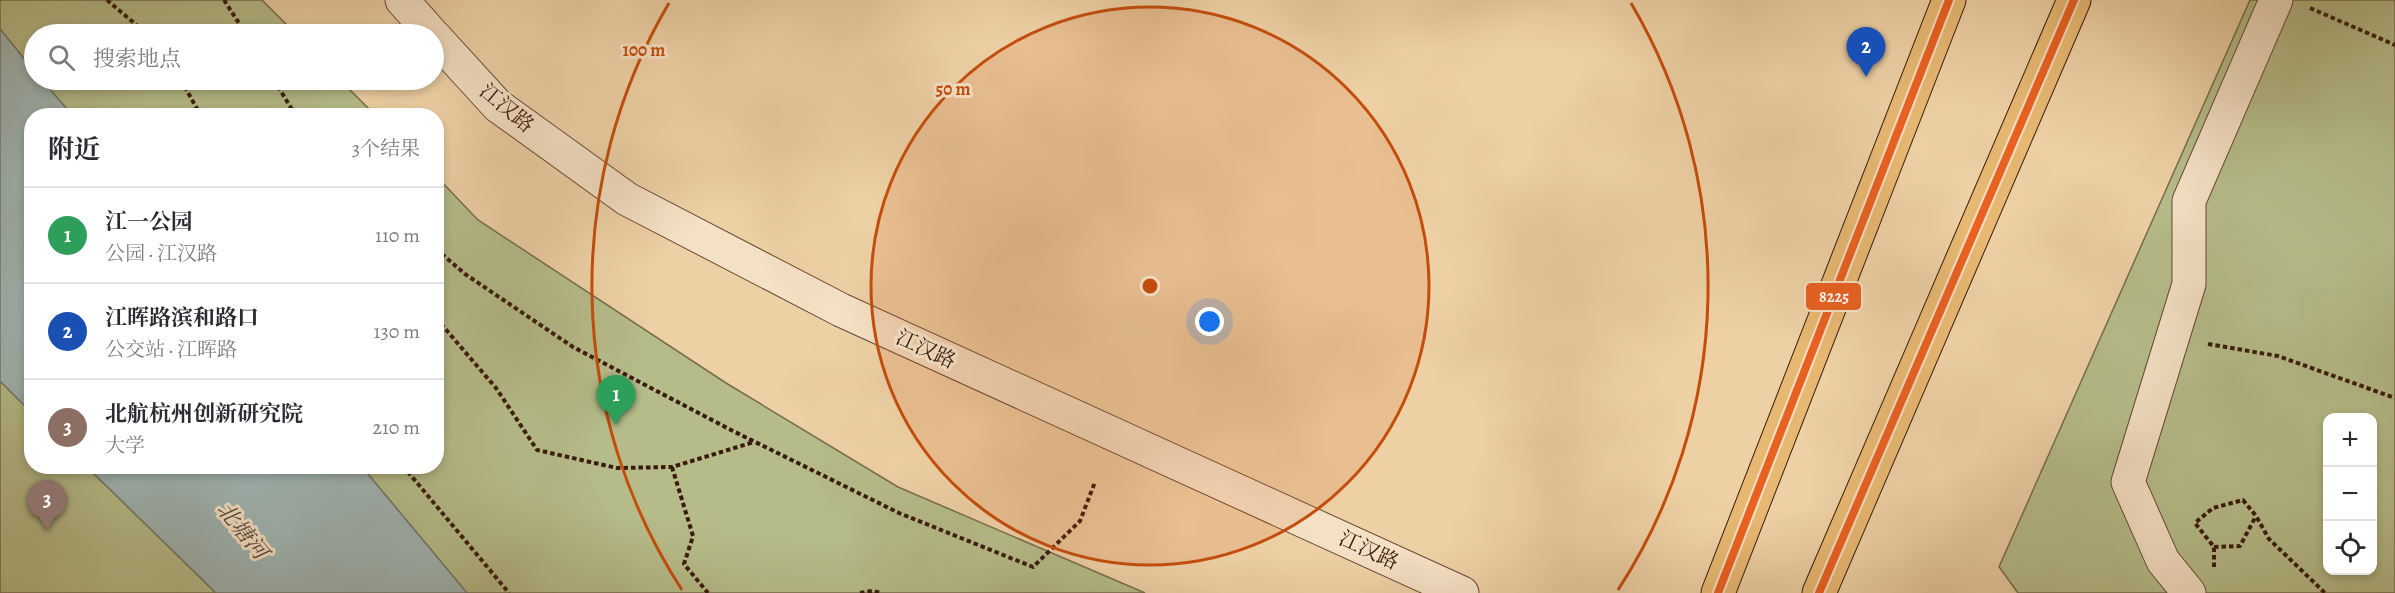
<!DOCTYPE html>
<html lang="zh">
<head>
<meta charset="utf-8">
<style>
	:root { --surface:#fff; --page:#f7f7f7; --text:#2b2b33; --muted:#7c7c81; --line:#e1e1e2; --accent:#8f2418 }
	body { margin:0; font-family:Alegreya,"Noto Serif SC",serif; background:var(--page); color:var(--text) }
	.controls { position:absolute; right:18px; bottom:18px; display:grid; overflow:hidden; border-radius:12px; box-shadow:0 3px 9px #0003 }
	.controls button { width:54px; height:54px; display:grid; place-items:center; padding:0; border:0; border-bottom:2px solid var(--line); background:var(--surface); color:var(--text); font:30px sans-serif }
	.you { position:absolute; left:1210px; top:322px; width:21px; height:21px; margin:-15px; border:4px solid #fff; border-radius:50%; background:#1a73e8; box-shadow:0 0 0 9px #1a73e833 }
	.badge { display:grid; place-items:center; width:39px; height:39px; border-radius:50%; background:var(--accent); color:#fff; font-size:20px; font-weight:700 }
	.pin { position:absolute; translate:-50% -50px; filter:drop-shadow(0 2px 3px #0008) }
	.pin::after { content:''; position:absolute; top:32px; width:21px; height:18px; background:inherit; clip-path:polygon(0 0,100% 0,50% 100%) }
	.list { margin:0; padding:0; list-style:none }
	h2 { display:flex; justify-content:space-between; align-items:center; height:78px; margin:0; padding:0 24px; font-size:26px }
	h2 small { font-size:20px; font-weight:400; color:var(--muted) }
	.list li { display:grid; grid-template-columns:39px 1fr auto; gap:18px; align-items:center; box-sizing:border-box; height:96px; padding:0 24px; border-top:2px solid var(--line) }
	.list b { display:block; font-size:22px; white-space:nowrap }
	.list p { margin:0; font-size:20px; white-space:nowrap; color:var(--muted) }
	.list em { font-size:20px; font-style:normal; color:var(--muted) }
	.icon { flex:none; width:33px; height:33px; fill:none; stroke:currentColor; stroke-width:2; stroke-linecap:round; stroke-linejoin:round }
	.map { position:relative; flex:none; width:2395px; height:593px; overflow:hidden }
	.search { position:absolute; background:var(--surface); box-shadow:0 3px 9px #0003; left:24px; top:24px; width:420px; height:66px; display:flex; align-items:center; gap:15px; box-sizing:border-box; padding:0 21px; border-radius:33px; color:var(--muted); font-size:22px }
	.panel { position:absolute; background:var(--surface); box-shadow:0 3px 9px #0003; left:24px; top:108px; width:420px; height:366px; border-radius:24px }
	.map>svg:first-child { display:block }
	.green { fill:#b5bc89; stroke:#776c4c; stroke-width:1.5; fill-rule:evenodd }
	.water { fill:#9eb4b2; stroke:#767770; stroke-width:1.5 }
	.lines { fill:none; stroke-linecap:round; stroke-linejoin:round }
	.minor-casing { stroke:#664834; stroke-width:35 }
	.major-casing { stroke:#391b0e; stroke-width:35 }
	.path { stroke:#391b0e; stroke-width:4; stroke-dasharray:4.5 3; stroke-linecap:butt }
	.minor { stroke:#f4e0c4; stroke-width:33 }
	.major { stroke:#e7b872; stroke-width:33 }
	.bus-1-casing { stroke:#f4e0c4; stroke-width:12 }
	.bus-1 { stroke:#e96121; stroke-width:8 }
	.ring { fill:none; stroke:#c54d0c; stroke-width:3 }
	.labels { text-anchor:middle; stroke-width:6; stroke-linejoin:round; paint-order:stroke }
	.street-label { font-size:21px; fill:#391b0e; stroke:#f4e0c4 }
	.water-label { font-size:22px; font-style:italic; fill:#57493f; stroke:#f4e0c4 }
	.centre { fill:#c54d0c; stroke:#f4e0c4; stroke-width:3 }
	.ring-label { font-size:18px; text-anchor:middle; font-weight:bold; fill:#c54d0c; stroke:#f4e0c4; stroke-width:6; stroke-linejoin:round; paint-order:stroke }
	.line-badge { stroke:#f4e0c4; stroke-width:2 }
	.badge-label { font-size:16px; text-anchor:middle; font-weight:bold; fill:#fff }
</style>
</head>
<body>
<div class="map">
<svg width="2395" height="593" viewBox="0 0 2395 593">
	<rect width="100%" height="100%" fill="#eed0a5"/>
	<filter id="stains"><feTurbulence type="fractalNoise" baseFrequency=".00333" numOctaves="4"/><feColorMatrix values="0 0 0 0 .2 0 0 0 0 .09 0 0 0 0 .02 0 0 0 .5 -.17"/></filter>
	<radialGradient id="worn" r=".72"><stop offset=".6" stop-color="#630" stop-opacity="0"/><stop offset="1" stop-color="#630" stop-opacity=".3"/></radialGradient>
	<path class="green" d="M0,0H262L296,34H34V71L0,29Z
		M2250,0H2395V593H2018L1999,567ZM2328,418H2372V570H2328Z
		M42,80H340L375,115H72Z
		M437,177L478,220L726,383L898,487L1145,593H467L362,467L436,466Z
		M0,381L31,412L32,466L87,467L216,593H0Z"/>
	<path class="water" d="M0,29L34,71V80H42L72,115L32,116L31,412L0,381Z
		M87,467H362L467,593H216Z"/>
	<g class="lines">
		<defs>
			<path id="minor" d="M402,0L432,34
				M434,36L498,106L627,199L841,310L1462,593
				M2189,593L2163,561L2128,482L2189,284V201L2276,0"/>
			<path id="major" d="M1718,593L1949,0
				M1819,593L2074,0"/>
		</defs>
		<use href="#minor" class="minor-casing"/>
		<use href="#major" class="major-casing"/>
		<path class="path" d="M107,0L147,34
			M224,0L246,34
			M2310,8L2395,45
			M181,80L201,116
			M274,80L296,116
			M436,249L465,274L573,347L731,430L899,513L1033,567L1080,521L1095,482
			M436,318L496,388L537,450L617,468L672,467L754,442
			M2208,344L2278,356L2395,398
			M403,466L509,593
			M672,467L693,536L684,564L708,593
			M2214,547L2240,546L2256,516
			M2214,567V547L2195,523L2213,508L2243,500L2256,516L2269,539L2325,593
			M860,593L872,591L882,593"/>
		<use href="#minor" class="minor"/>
		<use href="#major" class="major"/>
		<defs>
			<path id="bus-1" d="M1718,593L1949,0
				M1819,593L2074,0"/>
		</defs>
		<use href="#bus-1" class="bus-1-casing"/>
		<use href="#bus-1" class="bus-1"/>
	</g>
	<circle cx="1150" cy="286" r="279" fill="#c54d0c" fill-opacity=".12"/>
	<g class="ring">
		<circle cx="1150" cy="286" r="279"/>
		<path d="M682 590A558 558 0 0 1 669 3M1631 3A558 558 0 0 1 1618 590"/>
	</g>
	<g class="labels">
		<g class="street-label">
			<text transform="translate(507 108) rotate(40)" y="7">江汉路</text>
			<text transform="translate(926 349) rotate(25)" y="7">江汉路</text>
			<text transform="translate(1369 550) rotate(25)" y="7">江汉路</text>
		</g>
		<g class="water-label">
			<text transform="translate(243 530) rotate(51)" y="8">北塘河</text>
		</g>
	</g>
	<circle cx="1150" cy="286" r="9" class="centre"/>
	<g class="ring-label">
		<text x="644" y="56">100 m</text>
		<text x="953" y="95">50 m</text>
	</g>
	<rect class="line-badge" x="1805" y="282" width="57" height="29" rx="6" fill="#e96121"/>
	<g class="badge-label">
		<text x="1834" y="302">8225</text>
	</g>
	<rect width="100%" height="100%" filter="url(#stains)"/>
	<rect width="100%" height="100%" fill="url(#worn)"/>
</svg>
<div class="controls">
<button>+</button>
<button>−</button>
<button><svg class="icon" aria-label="locate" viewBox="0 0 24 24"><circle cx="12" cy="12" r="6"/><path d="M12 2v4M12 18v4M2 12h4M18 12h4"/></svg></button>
</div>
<div class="you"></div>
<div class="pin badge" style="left:616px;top:425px;background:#2e9e5b">1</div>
<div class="pin badge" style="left:1866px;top:77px;background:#1a4fb4">2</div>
<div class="pin badge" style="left:47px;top:530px;background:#8d6e63">3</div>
<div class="search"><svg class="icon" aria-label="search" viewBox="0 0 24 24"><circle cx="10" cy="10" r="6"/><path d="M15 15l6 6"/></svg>搜索地点</div>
<section class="panel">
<h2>附近<small>3个结果</small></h2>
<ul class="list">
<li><span class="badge" style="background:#2e9e5b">1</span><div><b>江一公园</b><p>公园 · 江汉路</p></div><em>110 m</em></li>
<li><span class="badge" style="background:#1a4fb4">2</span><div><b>江晖路滨和路口</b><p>公交站 · 江晖路</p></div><em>130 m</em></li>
<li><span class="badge" style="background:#8d6e63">3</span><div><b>北航杭州创新研究院</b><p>大学</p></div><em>210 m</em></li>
</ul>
</section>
</div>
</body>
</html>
